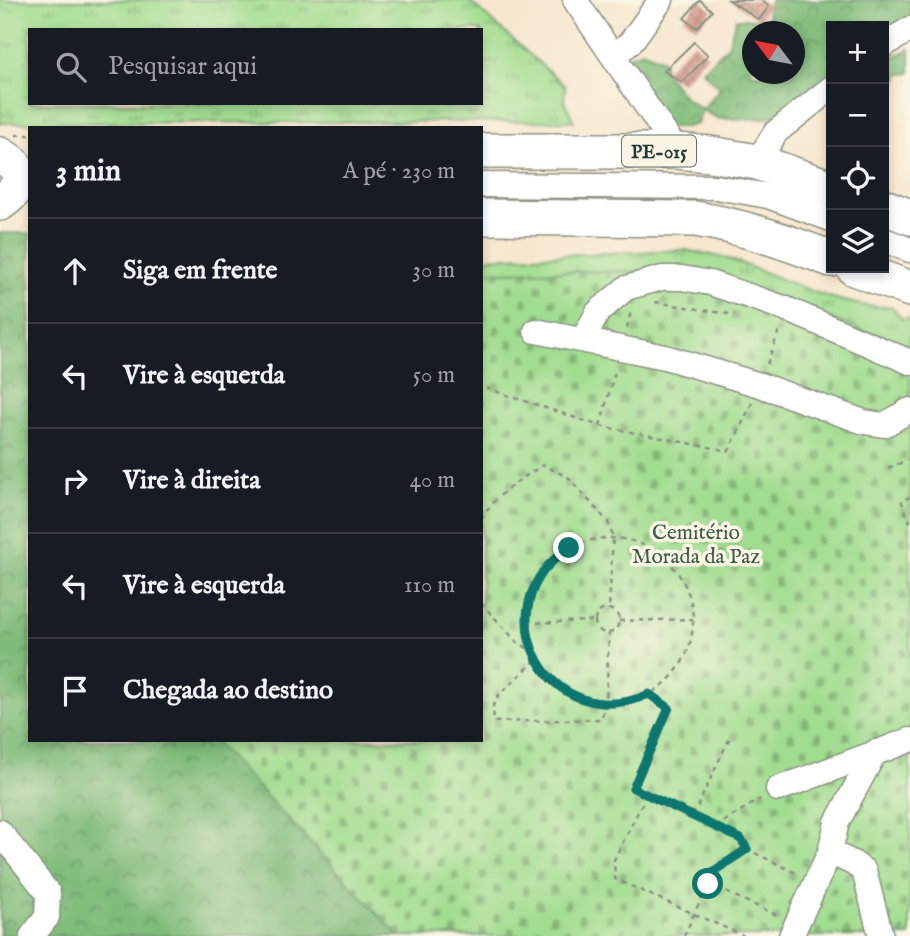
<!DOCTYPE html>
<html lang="pt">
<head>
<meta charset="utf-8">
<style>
	:root { --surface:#171b24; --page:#20242c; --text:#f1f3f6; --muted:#9ea1a6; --line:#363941 }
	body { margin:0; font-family:"IM FELL English",serif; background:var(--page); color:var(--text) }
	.controls { position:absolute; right:21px; top:21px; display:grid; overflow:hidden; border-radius:0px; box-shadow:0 4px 10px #0003 }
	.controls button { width:63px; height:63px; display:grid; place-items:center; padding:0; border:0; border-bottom:2px solid var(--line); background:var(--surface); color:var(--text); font:35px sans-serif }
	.compass { position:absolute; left:742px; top:21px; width:63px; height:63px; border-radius:50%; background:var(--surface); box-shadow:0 4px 10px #0003; rotate:302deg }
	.stop { position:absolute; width:21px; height:21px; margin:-16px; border:5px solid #0f766e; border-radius:50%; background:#fff }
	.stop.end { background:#0f766e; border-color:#fff; box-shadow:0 2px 7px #0008 }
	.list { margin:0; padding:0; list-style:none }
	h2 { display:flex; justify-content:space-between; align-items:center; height:91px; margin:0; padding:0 28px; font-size:30px }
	h2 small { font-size:23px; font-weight:400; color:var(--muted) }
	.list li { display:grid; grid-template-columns:46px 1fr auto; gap:21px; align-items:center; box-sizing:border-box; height:105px; padding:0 28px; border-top:2px solid var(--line) }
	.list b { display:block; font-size:26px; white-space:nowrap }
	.list em { font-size:23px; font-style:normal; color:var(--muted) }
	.icon { flex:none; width:38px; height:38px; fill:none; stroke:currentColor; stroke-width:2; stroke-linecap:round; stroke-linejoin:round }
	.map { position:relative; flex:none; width:910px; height:936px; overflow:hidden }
	.search { position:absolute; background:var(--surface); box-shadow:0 4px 10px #0003; left:28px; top:28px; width:455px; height:77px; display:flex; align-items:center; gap:18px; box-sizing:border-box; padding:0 24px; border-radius:0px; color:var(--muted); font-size:26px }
	.panel { position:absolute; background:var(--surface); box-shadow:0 4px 10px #0003; left:28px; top:126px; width:455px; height:616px; border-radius:0px }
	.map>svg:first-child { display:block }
	.grass { fill:url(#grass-tufts); stroke:#608d62; stroke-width:2; fill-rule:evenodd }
	.forest { fill:url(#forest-crowns); stroke:#507c57; stroke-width:2; fill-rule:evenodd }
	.cemetery { fill:url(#cemetery-stones); stroke:#608d62; stroke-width:2 }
	.building { fill:url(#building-cross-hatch) }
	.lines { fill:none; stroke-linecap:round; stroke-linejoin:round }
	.minor-casing { stroke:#8b9282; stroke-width:27 }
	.highway-casing { stroke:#8b9282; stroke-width:38 }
	.path { stroke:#8b9282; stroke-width:2.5; stroke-dasharray:5 5; stroke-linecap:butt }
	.minor { stroke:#fff; stroke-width:24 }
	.highway { stroke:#fff; stroke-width:35 }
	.route { stroke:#0f766e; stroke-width:9 }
	.labels { text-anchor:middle; stroke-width:7; stroke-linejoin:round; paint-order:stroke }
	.shield { fill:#fcf5e5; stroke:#617469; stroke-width:2 }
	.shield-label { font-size:19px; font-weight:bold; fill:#1f3d34 }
	.park-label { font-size:21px; fill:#395d46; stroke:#fcf5e5 }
</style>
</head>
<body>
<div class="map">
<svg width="910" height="936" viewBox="0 0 910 936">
	<defs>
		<pattern id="grass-tufts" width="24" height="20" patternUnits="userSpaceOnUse" patternTransform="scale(1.75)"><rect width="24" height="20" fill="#a1dd90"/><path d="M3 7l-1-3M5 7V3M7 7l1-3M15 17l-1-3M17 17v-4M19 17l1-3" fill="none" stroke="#83b476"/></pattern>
		<pattern id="forest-crowns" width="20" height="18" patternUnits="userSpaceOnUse" patternTransform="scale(1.75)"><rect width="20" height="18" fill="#80bc7a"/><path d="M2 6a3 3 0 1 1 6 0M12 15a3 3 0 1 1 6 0" fill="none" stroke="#689a65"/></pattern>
		<pattern id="cemetery-stones" width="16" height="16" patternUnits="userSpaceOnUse" patternTransform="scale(1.75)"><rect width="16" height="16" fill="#a1dd90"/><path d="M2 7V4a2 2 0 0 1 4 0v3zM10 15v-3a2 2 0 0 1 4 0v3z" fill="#83b476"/></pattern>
		<pattern id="building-cross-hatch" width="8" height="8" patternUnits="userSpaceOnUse" patternTransform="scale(1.75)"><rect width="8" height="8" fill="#d79f90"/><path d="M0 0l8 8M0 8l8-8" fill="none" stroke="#ae8376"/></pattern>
	</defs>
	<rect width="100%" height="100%" fill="#fcf5e5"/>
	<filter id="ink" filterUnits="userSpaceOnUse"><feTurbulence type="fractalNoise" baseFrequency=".0143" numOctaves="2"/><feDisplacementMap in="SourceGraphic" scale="14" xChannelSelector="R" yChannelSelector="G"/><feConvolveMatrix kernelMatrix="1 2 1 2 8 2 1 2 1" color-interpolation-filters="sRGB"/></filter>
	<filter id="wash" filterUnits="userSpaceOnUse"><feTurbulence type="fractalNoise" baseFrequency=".00686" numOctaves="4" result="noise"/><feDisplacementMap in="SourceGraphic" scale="28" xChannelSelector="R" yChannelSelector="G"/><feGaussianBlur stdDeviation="1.57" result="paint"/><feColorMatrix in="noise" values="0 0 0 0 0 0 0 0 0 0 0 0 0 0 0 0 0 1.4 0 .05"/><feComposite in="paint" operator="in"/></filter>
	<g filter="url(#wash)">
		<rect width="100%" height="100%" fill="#f7e7cf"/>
		<path class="grass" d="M0,0H468L565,86L564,101L574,121L0,123ZM30,30H481V103H30Z
			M686,250C699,253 714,255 728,259C782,276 833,308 892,307L902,319L910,318V348L700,271L481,272V258Z"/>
		<path class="forest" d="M770,0H910V30L884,44V26H831V81L789,112L761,119H719L702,110L697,124L685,127H668L621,59L642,51L664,60V71L685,98L702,109L720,89L702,70L728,46L736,19H767ZM752,32H794V74H752Z
			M910,49V73L900,74L893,91L884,97V61Z
			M0,233H30V740H479L664,936H0Z"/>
		<path class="cemetery" d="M700,271L910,348V936H399L213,740H481V272Z"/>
		<g id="blocks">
			<path class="building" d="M700,0L712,11L697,28L684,18Z
				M729,0H761L769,6L759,20Z
				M694,42L708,55L682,83L664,71Z"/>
		</g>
	</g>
	<g filter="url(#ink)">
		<use href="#blocks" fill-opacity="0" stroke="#8b9282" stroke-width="2"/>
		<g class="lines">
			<defs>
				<path id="minor" d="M575,0L677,151
					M884,45L910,29
					M613,56L630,43L661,0
					M757,162L776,132L831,88
					M481,185L716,187L768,196L831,219
					M884,240L910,250
					M536,331L665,357L760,385L864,422L884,425L910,410
					M583,340L598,312L626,288L662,278H682L710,283L784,308L910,362
					M875,752L837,822L830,852L853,863L864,871L881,936
					M778,789L910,740
					M0,832L48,893L47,917L32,936
					M791,936L830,852"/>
				<path id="highway" d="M481,151H677L710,154L757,162L831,188
					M0,155C28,170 25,186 0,203
					M884,207L910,217
					M481,217L695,219C742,226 787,242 831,259
					M854,268L910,289"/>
			</defs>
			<use href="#minor" class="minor-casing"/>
			<use href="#highway" class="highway-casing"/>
			<path class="path" d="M16,135H30
				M655,302L735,315
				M627,328L631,311
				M767,364L780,328
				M486,388L600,426L729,451L752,403
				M600,426L616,368
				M888,468L910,459
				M910,497L901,500L910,522
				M481,519C496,494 519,480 543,465L568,477L608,522L613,537L609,608
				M527 621a83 83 0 1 1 166 0a83 83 0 1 1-166 0Z
				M481,603L516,641L532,651
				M595 621a12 12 0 1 1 24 0a12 12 0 1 1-24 0Z
				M619,621L693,619
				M527,623L594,621
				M536,660L498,696L493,706L494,722L601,719L606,704L609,634
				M649,694L669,708L633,788L741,839L747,849
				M647,794L614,860L615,879L744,936
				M693,816L731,735
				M715,827L760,799
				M708,884L779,916
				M684,936L714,871L747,849L798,874"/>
			<use href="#minor" class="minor"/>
			<use href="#highway" class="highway"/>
		</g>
	</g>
	<g class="lines" filter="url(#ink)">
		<path class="route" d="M569,548C478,607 549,739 649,694L669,708L633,788L741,839L747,849L714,871L708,884"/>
	</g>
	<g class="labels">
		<rect class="shield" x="622" y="135.5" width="74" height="31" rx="5"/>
		<g class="shield-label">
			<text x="659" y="158">PE-015</text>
		</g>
		<g class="park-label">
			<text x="696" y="539">Cemitério<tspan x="696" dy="24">Morada da Paz</tspan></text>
		</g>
	</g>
</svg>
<div class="controls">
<button>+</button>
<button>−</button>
<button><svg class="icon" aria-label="locate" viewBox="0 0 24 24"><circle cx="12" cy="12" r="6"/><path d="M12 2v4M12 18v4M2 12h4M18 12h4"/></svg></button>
<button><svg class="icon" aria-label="layers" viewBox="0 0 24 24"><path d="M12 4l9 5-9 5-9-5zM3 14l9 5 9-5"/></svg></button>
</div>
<svg class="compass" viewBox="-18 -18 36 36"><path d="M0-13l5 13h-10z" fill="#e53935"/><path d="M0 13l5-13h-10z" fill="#9ea1a6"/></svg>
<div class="stop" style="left:708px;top:884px"></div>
<div class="stop end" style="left:569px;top:548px"></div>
<div class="search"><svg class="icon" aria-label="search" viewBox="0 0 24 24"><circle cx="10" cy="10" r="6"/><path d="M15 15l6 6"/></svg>Pesquisar aqui</div>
<section class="panel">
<h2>3 min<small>A pé · 230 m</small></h2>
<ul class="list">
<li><svg class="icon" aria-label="ahead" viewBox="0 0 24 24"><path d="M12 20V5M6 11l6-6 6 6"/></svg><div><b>Siga em frente</b></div><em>30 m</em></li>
<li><svg class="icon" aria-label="left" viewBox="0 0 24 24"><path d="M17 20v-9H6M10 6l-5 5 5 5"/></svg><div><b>Vire à esquerda</b></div><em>50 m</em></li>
<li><svg class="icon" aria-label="right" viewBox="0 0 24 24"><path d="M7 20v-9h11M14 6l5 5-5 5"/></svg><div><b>Vire à direita</b></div><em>40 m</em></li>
<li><svg class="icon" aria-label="left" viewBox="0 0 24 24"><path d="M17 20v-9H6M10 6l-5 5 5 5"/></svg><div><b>Vire à esquerda</b></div><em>110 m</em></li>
<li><svg class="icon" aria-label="arrive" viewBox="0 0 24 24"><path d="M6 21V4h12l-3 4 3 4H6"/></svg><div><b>Chegada ao destino</b></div></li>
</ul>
</section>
</div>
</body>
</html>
